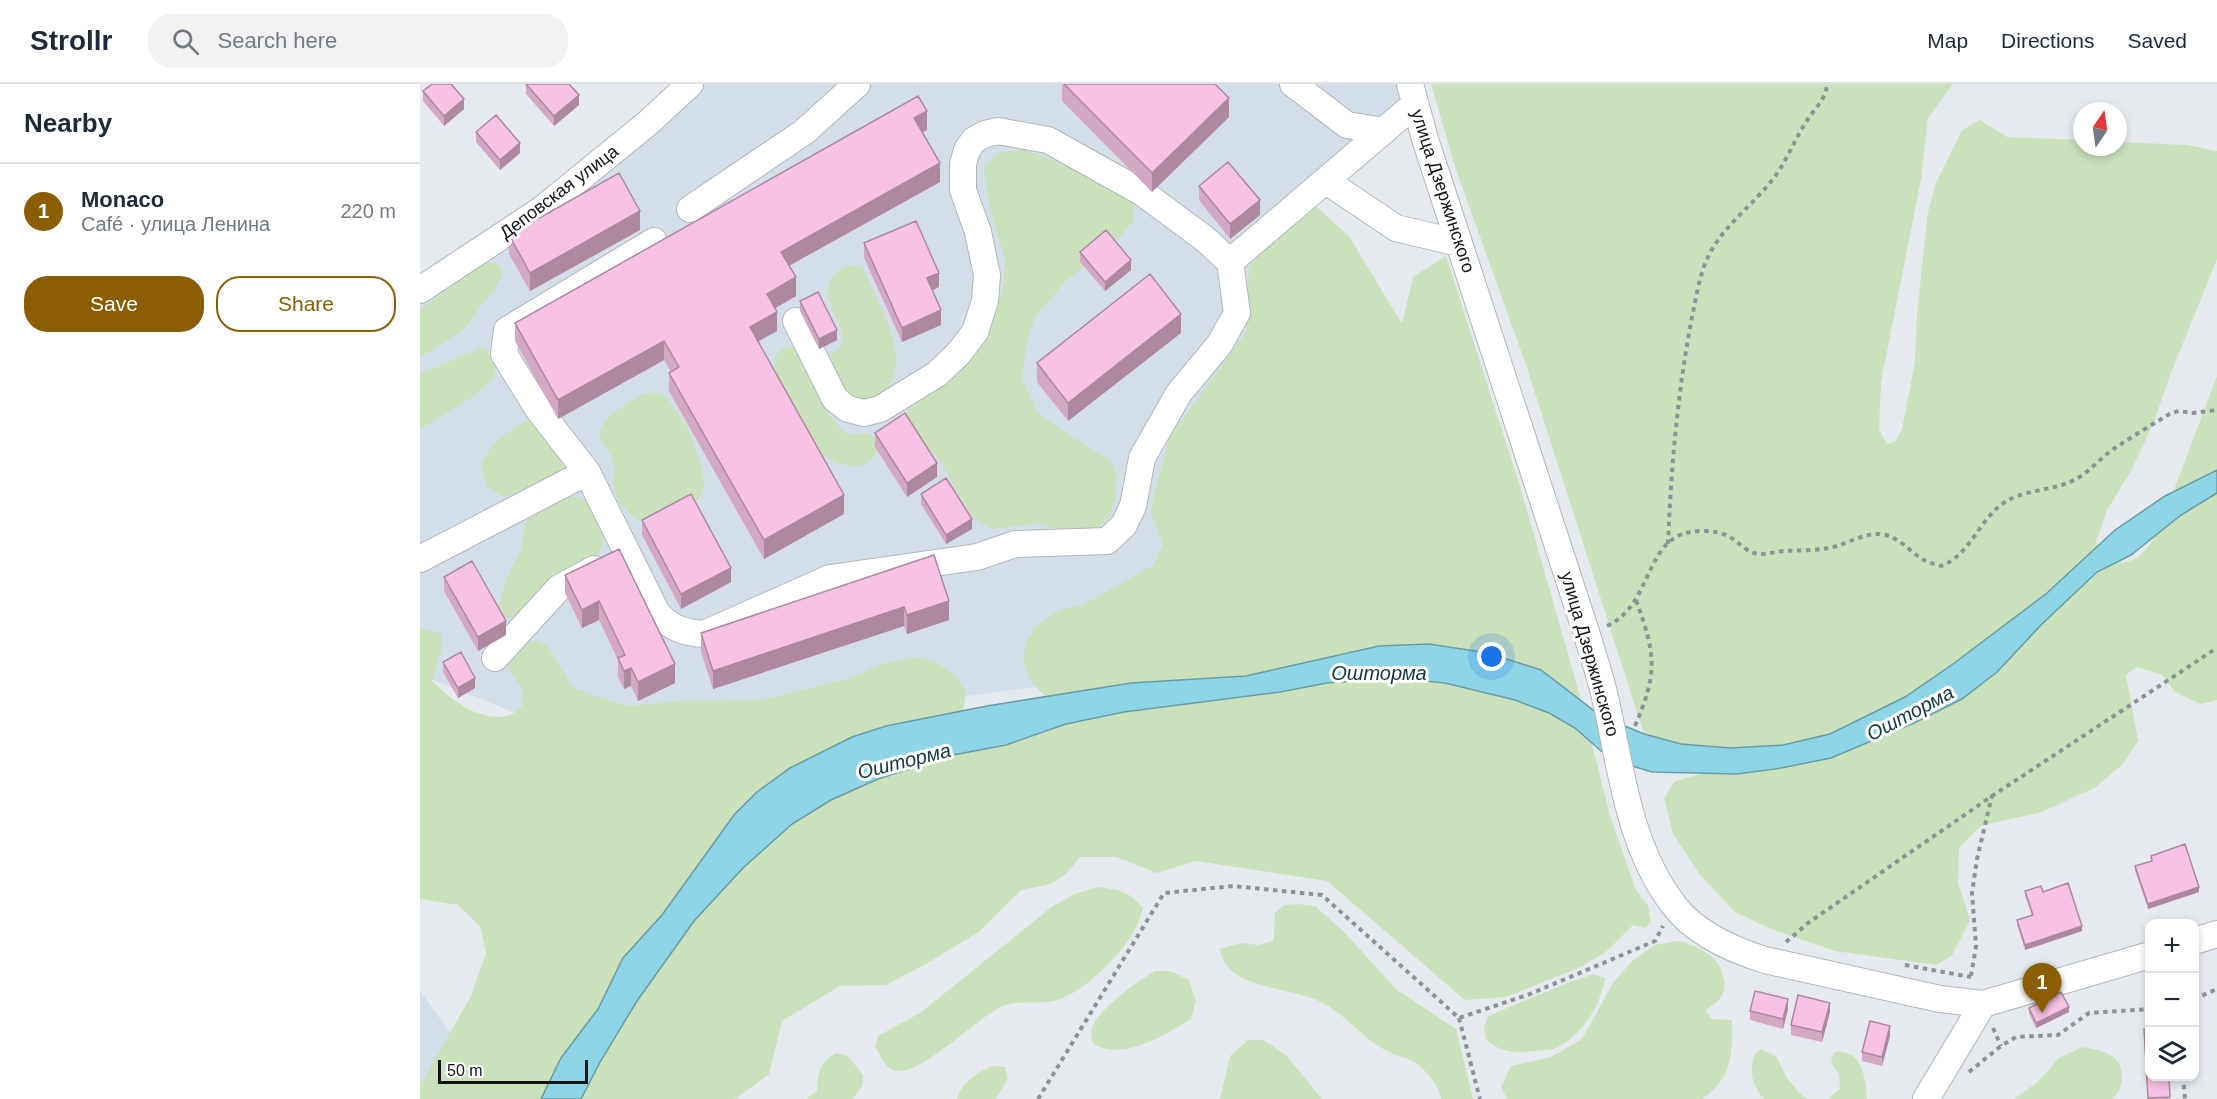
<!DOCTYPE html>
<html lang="en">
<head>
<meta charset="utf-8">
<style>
	:root { --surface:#fff; --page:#f2f2f3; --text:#1f2937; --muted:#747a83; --line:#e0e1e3; --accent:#8c5e04 }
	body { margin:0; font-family:Arial,sans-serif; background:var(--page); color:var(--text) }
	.controls { position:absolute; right:18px; bottom:18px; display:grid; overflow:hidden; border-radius:12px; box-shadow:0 3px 9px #0003 }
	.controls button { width:54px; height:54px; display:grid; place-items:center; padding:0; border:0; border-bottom:2px solid var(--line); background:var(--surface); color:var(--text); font:30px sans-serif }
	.compass { position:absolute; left:1653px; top:18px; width:54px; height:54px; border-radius:50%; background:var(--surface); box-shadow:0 3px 9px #0003; rotate:13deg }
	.scale { position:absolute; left:18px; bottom:15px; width:150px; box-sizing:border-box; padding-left:6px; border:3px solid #121315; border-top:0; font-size:16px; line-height:21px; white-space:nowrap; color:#121315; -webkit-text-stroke:4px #fff; paint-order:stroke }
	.you { position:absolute; left:1072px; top:573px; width:21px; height:21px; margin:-15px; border:4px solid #fff; border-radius:50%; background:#1a73e8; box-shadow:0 0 0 9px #1a73e833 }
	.badge { display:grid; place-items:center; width:39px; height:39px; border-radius:50%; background:var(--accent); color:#fff; font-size:20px; font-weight:700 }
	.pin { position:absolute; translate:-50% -50px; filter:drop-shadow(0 2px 3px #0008) }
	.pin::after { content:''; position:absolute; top:32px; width:21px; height:18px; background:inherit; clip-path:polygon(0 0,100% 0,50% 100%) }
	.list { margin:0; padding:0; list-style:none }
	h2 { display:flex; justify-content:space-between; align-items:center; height:78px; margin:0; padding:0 24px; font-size:26px }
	h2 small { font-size:20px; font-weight:400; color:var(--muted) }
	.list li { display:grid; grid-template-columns:39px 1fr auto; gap:18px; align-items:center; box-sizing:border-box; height:96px; padding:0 24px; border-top:2px solid var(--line) }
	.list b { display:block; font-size:22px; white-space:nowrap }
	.list p { margin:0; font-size:20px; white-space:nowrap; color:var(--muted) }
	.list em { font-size:20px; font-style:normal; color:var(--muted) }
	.actions { display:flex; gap:12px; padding:18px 24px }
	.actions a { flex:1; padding:14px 0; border:2px solid var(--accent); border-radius:24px; text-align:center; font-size:21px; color:var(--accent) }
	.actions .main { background:var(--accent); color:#fff }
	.icon { flex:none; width:33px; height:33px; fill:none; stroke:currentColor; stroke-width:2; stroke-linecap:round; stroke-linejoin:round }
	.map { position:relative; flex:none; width:1797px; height:1015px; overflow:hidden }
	header { display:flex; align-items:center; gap:36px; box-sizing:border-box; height:84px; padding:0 30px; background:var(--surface); border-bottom:2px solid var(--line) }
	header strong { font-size:28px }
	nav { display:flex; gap:33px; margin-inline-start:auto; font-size:21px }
	.search { width:420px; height:54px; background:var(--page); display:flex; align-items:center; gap:15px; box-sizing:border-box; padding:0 21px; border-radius:24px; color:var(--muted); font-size:22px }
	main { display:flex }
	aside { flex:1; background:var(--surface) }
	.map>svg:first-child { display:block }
	.built { fill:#d4dee9 }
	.green { fill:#cbe1bc }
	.water { fill:#8ed6e7; stroke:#699ca8; stroke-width:1.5 }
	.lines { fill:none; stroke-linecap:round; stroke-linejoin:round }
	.minor-casing { stroke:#b1b6bb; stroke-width:28 }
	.path { stroke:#8e9195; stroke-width:4; stroke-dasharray:4.5 4.5; stroke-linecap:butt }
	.minor { stroke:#fff; stroke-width:26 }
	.wall { fill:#d4a7c3 }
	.shaded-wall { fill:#ad889f }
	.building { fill:#f7c2e3; stroke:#ad889f; stroke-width:1.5 }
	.labels { text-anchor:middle; stroke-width:6; stroke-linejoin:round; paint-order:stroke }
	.street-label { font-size:18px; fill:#121315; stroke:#fff }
	.water-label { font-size:20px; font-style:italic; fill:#15383f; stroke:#fff }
</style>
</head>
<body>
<header>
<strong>Strollr</strong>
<div class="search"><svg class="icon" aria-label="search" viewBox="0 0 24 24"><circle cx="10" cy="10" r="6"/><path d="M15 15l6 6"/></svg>Search here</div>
<nav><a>Map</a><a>Directions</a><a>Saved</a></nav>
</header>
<main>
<aside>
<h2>Nearby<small></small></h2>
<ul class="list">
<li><span class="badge">1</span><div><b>Monaco</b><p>Café · улица Ленина</p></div><em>220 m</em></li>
</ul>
<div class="actions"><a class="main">Save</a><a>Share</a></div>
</aside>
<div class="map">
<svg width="1797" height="1015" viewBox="0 0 1797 1015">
	<rect width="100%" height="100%" fill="#e6eaef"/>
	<path class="built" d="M270,0H976L987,36L892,119L801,469L682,594L179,662L0,591V208Z
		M0,907L34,954L0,1015Z"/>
	<path class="green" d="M1011,0H1533L1508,34L1501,95L1461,298L1459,345L1467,360L1475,358L1482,345L1495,278L1497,230L1508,128L1516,99L1542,46L1560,36L1587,53L1662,56V63H1698V58L1767,61L1797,67V175L1749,294L1734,338L1711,387L1687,426L1676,458L1685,478C1716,482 1724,471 1739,446L1797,292V616L1780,620L1755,608L1742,591L1717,583L1706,591L1718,657L1702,681L1674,704L1622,728L1560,742L1539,764L1538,799L1550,836L1532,871L1517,881L1415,867L1351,845L1315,828L1280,791L1253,750L1244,714L1254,698L1283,689L1290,679L1261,660L1224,650L1107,284L1035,83Z
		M603,65L687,98L713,120V138L696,157L645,198L616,231L606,261L602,295L618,329L652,353L690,376L697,390L695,415L689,434L671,449L642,448L619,439L571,445L556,436L545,423L520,376L481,336L500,311L561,251L583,207L585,174L570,127L564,84L577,69Z
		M892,119L929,152L982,240L993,193L1026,172L1100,402L1160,612L1190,732L1216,806L1228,822L1231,836L1226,844L1213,841L1187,867L1161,883L1086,913L1045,916L907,797L776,777L737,789L696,773H660L647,789L631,800L601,806L560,847L511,877L466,901L420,902L362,937L349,990L315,1015H0V1001L51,912L66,869L60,842L38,821L0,815V544L22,550V565L12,597C31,615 57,637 86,632C91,632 97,626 102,623L103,606L84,579L93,563L117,557L128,562L153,604L205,622L262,617L342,616L430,594L467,578L501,573L522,582L537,593L546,609L543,627L521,645L533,671C575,663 618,655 656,635L644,617L625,612L611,597L603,579L606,557L618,540L642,525L663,521L733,481L743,460L730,427L749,354L826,248L829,183L858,150Z
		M66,177L78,180L83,189L74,207L60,223L44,246L0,273V225Z
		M425,182H438L443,184C456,214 485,261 473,294C471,301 465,308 461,314L436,318L416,304L405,278L423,259C421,229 389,205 425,182Z
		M64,263L76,275L75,292L51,314L0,345V290Z
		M369,263L378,264C387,276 389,290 395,304C401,320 414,340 428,351L445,349L456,353L459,364C447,394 413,382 394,363C383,352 350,289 355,274C358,268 362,265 369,263Z
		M225,309H239L247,314L265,338L281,379L284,400L282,411L266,428L228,439L217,436L198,419L193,398L195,384L190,370L182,358L179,347C189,328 207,319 225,309Z
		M109,335L122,341L146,376L150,389L135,400L84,413L67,403L61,380C74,355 85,349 109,335Z
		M141,413C145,413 151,412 156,413C173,416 187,443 183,460C181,468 174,473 168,479L97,533L87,534L78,522L88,491L102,464L104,444L109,430Z
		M677,803C701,806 707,806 723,824C716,858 670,905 638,916C619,922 596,914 579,924C555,936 504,988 479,987C466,987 461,972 455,962L458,952L500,929L633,822L655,810Z
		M878,820L895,822L923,847L976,905L1036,945L1053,1015H1021C1020,1002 1008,990 999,981C990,974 975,972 965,966C942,954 926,931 903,919C875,903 804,906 800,865L820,859L839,861L854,856L855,829L864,821Z
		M1258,857C1277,862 1299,871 1303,892C1305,901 1306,906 1300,914C1297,919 1290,922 1286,926L1291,935L1312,936C1313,969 1312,995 1282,1015H1087L1081,1003L1091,982L1131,973L1162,955L1193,899L1212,877L1235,861Z
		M735,887H750L769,896L776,917L771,935C747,950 698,980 672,958C672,953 670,948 672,944C678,925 718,897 735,887Z
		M1174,890L1185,894C1181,922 1162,951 1136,964C1130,967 1120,966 1114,967C1095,970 1081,968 1066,956L1064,945L1068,932L1147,899Z
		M828,956H843L866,971L902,1015H800L810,972Z
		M1662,963C1683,967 1702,969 1702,994C1702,1002 1698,1010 1692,1015H1594L1618,998L1639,974Z
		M1341,965L1356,972L1367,994L1382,1012L1388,1015H1344C1331,1000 1330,989 1334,971Z
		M1420,967C1424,969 1431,970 1434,973C1445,983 1446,1002 1447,1015H1408L1420,1005L1419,990L1411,978L1414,969Z
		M416,969L428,972L443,991L442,1002L433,1015H386L397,1007C398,989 399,978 416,969Z
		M572,982L585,983L588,994L576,1015H537C542,998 556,990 572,982Z"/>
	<path class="water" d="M1797,386V409L1761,431L1711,471L1677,488L1622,540L1577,588L1542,615L1494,639L1411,674L1361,684L1317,690L1232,688L1206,680L1181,667L1155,644L1129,629L1095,616L1025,599L975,594L907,599L860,608L704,628L646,640L586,661L533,671L458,695L411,716L372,740L323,784L274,837L217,917L180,978L161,1015H121L141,974L178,925L203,874L242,831L314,731L337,708L370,684L432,653L466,642L567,622L711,599L826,592L959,562L1009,560L1068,569L1121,586L1181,632L1224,650L1261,660L1310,664L1363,661L1410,650L1485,613L1533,580L1627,509L1695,446L1745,412Z"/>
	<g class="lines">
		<defs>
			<path id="minor" d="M873,0L927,41L964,47
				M990,0L1005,55L1167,551C1173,571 1180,592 1185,613C1201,683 1208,761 1253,820C1274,849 1313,866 1345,876L1520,915L1563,920L1730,871
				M906,97L976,144L1039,159
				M270,125L384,48L437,0
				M234,157L87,246L84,270L118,325L167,388L237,529C251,544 264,549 284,550L410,494L557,473L595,460L687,457L704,441L713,422L722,374L759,309L799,261L817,229L810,178L785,155L723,109L628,56L578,47L565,50L554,56L547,66L543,80V106L558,148L567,191L565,217L555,248L538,270L517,290L460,325L444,329L428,325L415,315L376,237
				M810,178L995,20
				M0,206L121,126L229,38L270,0
				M0,475L167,388
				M75,574L139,504L174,485
				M1774,857L1797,850
				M1506,1015L1563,920"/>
		</defs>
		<use href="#minor" class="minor-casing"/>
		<path class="path" d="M1248,460C1251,383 1258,304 1273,228C1277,210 1280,188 1289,171C1304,141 1333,121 1353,95C1367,77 1375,54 1388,35C1395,24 1406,15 1407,0
			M1187,542C1227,524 1225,471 1256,453C1269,445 1296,445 1310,453C1320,459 1328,470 1340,470C1348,470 1355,468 1363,467C1381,466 1399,467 1417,462C1433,457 1448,447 1466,451C1481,455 1491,469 1504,476C1508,479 1515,480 1521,482C1551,470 1557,439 1582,420C1604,404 1633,408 1656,395C1669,388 1680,375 1692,366C1711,353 1732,341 1751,329L1759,327L1772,329L1797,326
			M1215,642C1238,588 1236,572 1216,516
			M1366,858L1388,839L1572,712L1797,564
			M1485,881L1551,893
			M1551,892L1556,862L1552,809L1557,775L1572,712
			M1774,915L1797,905
			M1039,934L1060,1015
			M1573,944L1581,962
			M1549,988L1581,962L1596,953L1638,951L1669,929L1730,925
			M1763,992L1765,1015
			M618,1015L744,809L813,802L902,811L1039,934L1110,910L1235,857L1243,842"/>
		<use href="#minor" class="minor"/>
	</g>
	<path class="wall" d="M106,0L159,21L134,42L106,10Z
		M642,0H795L809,33L732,108L642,17Z
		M3,7L44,25L24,42L3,17Z
		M507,46L503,49L520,98L369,182L376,212L355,224L357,247L338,257L424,430L344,475L249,307V289L251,288L244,276L138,335L95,257V239Z
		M56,48L100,69L80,86L56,58Z
		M779,102L840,131L810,155L779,116Z
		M220,146L110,207L89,170V151Z
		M444,159L519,203L512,206L521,241L482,258L444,174Z
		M660,168L711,186L685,207L660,178Z
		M380,217L417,256L399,265L380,227Z
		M761,249L648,337L617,298V279Z
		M455,349L517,393L487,413L455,363Z
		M501,410L552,445L526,460L501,420Z
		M222,436L311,498L261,525L222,451Z
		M199,465L255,599L218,617L211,602L204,605L198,593V576L179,536L162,544L145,509V491Z
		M514,471L529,536L487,550L484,542L293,605L281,568V549Z
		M24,493L86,551L58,567L24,507Z
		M23,578L55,604L38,614L23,588Z
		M1731,772L1779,808L1728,825L1715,787V782L1731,777Z
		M1605,807L1623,808L1662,847L1605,866L1597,841V836L1612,831L1605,812Z
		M1609,924L1649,928L1616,944L1609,929Z
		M1368,925L1363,945L1330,936V927Z
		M1410,928L1402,958L1371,951V941Z
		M1724,945L1749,993L1750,1015H1728Z
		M1470,952L1462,982L1442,977V968Z"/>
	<path class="shaded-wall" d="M159,11V21L134,42V32Z
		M809,14V33L732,108V89Z
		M44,15V25L24,42V32Z
		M507,27V46L494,53V34Z
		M100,59V69L80,86V76Z
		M520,79V98L361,186V168Z
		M840,116V131L810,155V140Z
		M220,127V146L110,207V189Z
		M711,176V186L685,207V198Z
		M519,189V203L507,209V194Z
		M376,193V212L347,229V210Z
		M521,226V241L482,258V244Z
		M357,228V247L330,262V243Z
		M761,230V249L648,337V319Z
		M417,246V256L399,265V255Z
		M244,257V276L138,335V316Z
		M517,379V393L487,413V399Z
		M424,411V430L344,475V456Z
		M552,435V445L526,460V451Z
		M311,484V498L261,525V510Z
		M179,517V536L162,544V526Z
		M529,517V536L487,550V531Z
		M484,523V542L293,605V587Z
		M86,537V551L58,567V553Z
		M255,580V599L218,617V598Z
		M211,584V602L204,605V587Z
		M55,594V604L38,614V604Z
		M1779,803V808L1728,825V820Z
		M1662,842V847L1605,866V861Z
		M1368,915V925L1363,945V935Z
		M1410,919V928L1402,958V948Z
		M1649,923V928L1616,944V939Z
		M1470,942V952L1462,982V973Z"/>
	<path class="building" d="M12,0H31L44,15L24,32L3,7Z
		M106,0H149L159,11L134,32Z
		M644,0H795L809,14L732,89Z
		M498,12L507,27L494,34L520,79L361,168L376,193L347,210L357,228L330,243L424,411L344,456L249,289L259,283L244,257L138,316L95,239Z
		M76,31L100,59L80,76L56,48Z
		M808,78L840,116L810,140L779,102Z
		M199,89L220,127L110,189L89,151Z
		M496,137L519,189L507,194L521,226L482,244L444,159Z
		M686,146L711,176L685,198L660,168Z
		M730,190L761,230L648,319L617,279Z
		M398,208L417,246L399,255L380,217Z
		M485,329L517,379L487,399L455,349Z
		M526,394L552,435L526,451L501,410Z
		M271,410L311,484L261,510L222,436Z
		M199,465L255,580L218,598L211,584L204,587L198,574L205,571L179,517L162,526L145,491Z
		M514,471L529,517L487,531L484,523L293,587L281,549Z
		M52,477L86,537L58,553L24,493Z
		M41,568L55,594L38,604L23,578Z
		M1765,760L1779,803L1728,820L1715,782L1732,777L1731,772Z
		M1648,799L1662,842L1605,861L1597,836L1613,831L1605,807L1621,802L1623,808Z
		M1335,907L1368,915L1363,935L1330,927Z
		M1641,908L1649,923L1616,939L1609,924Z
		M1378,911L1410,919L1402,948L1371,941Z
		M1450,937L1470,942L1462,973L1442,968Z
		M1724,945H1730V993H1749L1750,1013L1728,1014Z"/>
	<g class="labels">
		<g class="street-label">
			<text transform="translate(1023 107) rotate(72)" y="6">улица Дзержинского</text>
			<text transform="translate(139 108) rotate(-37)" y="6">Деповская улица</text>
			<text transform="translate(1170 570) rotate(74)" y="6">улица Дзержинского</text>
		</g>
		<g class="water-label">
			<text x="959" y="596">Ошторма</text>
			<text transform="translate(1490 629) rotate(-28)" y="7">Ошторма</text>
			<text transform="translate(484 677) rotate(-14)" y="7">Ошторма</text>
		</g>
	</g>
</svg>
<div class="controls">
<button>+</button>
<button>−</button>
<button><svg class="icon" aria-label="layers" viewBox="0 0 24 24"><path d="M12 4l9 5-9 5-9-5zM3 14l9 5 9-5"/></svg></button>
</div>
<svg class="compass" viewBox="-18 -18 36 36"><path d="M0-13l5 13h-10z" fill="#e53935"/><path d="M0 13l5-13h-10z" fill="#747a83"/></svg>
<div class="scale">50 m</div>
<div class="you"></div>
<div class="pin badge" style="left:1622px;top:929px">1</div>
</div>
</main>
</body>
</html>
